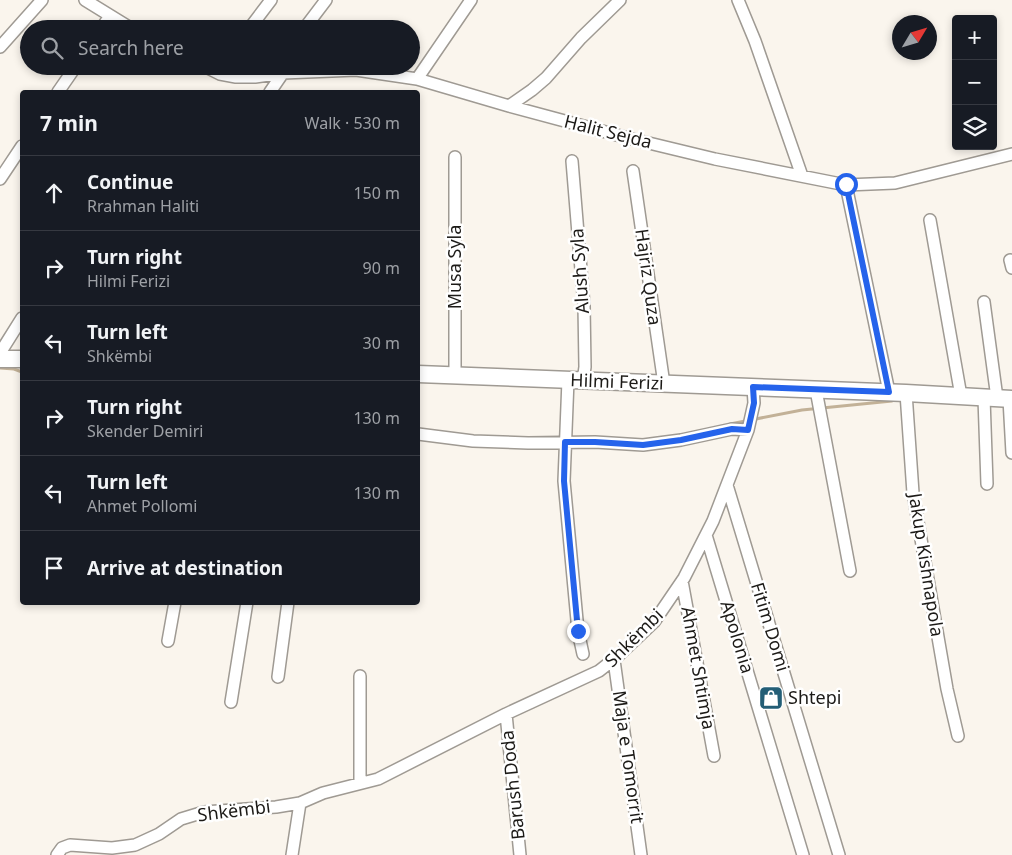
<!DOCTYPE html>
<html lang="en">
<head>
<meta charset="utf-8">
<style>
	:root { --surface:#171b24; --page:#20242c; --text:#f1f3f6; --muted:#9ea1a6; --line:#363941 }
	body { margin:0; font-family:"Noto Sans",sans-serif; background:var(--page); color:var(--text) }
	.controls { position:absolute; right:15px; top:15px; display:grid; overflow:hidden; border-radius:5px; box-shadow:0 2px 8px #0003 }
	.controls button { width:45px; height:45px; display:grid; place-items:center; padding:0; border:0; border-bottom:1px solid var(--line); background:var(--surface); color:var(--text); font:25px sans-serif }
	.compass { position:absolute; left:892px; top:15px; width:45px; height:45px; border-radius:50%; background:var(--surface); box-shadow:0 2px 8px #0003; rotate:52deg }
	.stop { position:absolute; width:15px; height:15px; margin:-11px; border:4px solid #2563eb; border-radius:50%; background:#fff }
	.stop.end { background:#2563eb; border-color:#fff; box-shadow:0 1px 5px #0008 }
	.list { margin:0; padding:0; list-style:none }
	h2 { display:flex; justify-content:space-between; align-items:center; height:65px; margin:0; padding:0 20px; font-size:21px }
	h2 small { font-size:16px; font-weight:400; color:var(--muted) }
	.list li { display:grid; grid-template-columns:32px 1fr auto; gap:15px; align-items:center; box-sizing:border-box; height:75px; padding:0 20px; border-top:1px solid var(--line) }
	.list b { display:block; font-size:19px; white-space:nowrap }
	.list p { margin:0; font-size:16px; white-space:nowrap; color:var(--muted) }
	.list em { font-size:16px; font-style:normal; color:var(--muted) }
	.icon { flex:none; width:28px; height:28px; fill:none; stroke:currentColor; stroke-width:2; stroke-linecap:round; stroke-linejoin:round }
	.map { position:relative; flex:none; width:1012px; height:855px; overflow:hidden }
	.search { position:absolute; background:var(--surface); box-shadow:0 2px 8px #0003; left:20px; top:20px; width:400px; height:55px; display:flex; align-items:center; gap:12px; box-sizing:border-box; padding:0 18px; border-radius:28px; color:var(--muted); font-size:19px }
	.panel { position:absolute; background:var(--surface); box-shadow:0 2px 8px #0003; left:20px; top:90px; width:400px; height:515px; border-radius:5px }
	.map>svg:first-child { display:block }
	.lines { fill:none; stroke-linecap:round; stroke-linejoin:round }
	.stream { stroke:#c2b197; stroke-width:3 }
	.street-casing { stroke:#9f9a93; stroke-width:14 }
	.secondary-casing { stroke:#9f9a93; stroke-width:19 }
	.street { stroke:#fff; stroke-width:11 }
	.secondary { stroke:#fff; stroke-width:16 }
	.route { stroke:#2563eb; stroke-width:6 }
	.labels { text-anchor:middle; stroke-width:5; stroke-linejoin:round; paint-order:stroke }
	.street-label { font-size:18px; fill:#1c1a17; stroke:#fff }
	.poi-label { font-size:18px; fill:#1c1a17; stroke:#fff; text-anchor:start }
</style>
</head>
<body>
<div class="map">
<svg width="1012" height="855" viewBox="0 0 1012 855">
	<rect width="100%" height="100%" fill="#faf5ed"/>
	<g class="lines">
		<path class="stream" d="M0,368L14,369L22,372
			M730,424L802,410L892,401"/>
		<defs>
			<path id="street" d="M85,0L132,29
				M738,0L755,41L802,176
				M101,29L110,16
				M249,29L271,0
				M304,29L326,0
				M0,47L42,0
				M204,66L220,74
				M224,66L220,74L236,77H255L283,73L356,70L417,79L509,106L628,138L715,159L846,185L895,183L1012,154
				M417,79L471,0
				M58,92L76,66
				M270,92L283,73
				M509,106L532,90L546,78L581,38L620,0
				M455,157V376
				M572,161L584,306L585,367L583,381
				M633,171L664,384
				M0,179L22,146
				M846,185L889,392
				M930,220L961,396
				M1010,260L1012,268
				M984,302L997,398
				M0,353L22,318
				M568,380L564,481L578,631L583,654
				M816,390L850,571
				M906,393L913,493L947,689L958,736
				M984,398L987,484
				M1009,399L1012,453
				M418,434L473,441L528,443L595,442L643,445L681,440L732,429L748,430
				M727,485L839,855
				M706,535L803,855
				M682,581L714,756
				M168,641L175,602
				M614,660L641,855
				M360,676V783
				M278,677L288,602
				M231,702L247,602
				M506,714L520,855
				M57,855L62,848L70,845L112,848L135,845L159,834L181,819L204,812L276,807L300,803L323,793L378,779L506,714L599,671L618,656L654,622L684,578L713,521L748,430L754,403L753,387
				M292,855L300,803"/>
			<path id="secondary" d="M0,359H22
				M418,374L906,393L1012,399"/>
		</defs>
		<use href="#street" class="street-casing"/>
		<use href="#secondary" class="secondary-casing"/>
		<use href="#street" class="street"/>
		<use href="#secondary" class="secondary"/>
	</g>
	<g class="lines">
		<path class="route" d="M578,631L564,481L565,442H595L643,445L681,440L732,429L748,430L754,403L753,387L889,392L846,184"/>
	</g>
	<defs>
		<symbol id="shop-square" viewBox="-11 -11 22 22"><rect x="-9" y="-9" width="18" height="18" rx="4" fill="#235e76" stroke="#fff"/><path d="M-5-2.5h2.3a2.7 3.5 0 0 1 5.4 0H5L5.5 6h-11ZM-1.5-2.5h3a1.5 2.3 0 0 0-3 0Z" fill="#fff"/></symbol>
	</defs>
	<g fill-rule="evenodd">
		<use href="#shop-square" x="757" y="684" width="28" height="28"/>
	</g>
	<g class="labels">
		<g class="street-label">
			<text transform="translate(608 132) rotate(14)" y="6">Halit Sejda</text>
			<text transform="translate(455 267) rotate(-90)" y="6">Musa Syla</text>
			<text transform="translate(580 271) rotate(-94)" y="6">Alush Syla</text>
			<text transform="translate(648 277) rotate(82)" y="6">Hajriz Quza</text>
			<text transform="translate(617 382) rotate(2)" y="6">Hilmi Ferizi</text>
			<text transform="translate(926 565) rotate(81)" y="6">Jakup Kishnapola</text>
			<text transform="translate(770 627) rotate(73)" y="6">Fitim Domi</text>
			<text transform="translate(737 637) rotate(73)" y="6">Apolonia</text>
			<text transform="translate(634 638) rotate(-45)" y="6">Shkëmbi</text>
			<text transform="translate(698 668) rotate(80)" y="6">Ahmet Shtimja</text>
			<text transform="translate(628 757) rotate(82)" y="6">Maja e Tomorrit</text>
			<text transform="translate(513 785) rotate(-96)" y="6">Barush Doda</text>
			<text transform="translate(234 811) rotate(-7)" y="6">Shkëmbi</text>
		</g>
		<g class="poi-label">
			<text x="788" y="704">Shtepi</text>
		</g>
	</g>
</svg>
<div class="controls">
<button>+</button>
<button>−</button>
<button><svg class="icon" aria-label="layers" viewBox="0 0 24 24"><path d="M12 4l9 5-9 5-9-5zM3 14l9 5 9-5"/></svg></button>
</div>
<svg class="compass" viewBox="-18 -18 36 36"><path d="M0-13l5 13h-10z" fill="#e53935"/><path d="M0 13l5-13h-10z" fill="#9ea1a6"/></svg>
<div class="stop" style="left:846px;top:184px"></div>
<div class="stop end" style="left:578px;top:631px"></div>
<div class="search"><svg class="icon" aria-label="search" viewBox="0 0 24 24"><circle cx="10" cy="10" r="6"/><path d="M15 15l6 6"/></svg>Search here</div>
<section class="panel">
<h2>7 min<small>Walk · 530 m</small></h2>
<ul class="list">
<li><svg class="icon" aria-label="ahead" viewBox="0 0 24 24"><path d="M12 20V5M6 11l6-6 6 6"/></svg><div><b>Continue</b><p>Rrahman Haliti</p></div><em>150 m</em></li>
<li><svg class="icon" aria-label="right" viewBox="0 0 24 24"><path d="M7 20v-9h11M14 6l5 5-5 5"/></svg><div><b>Turn right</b><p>Hilmi Ferizi</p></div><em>90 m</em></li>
<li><svg class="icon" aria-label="left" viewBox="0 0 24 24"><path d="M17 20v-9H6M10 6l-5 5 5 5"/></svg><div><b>Turn left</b><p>Shkëmbi</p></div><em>30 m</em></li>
<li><svg class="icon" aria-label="right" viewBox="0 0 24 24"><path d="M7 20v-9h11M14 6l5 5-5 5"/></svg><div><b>Turn right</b><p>Skender Demiri</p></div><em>130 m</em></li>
<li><svg class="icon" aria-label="left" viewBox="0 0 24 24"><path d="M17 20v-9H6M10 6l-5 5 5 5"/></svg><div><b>Turn left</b><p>Ahmet Pollomi</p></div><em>130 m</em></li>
<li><svg class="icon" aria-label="arrive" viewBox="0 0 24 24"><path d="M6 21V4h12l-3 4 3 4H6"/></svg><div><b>Arrive at destination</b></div></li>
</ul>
</section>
</div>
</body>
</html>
